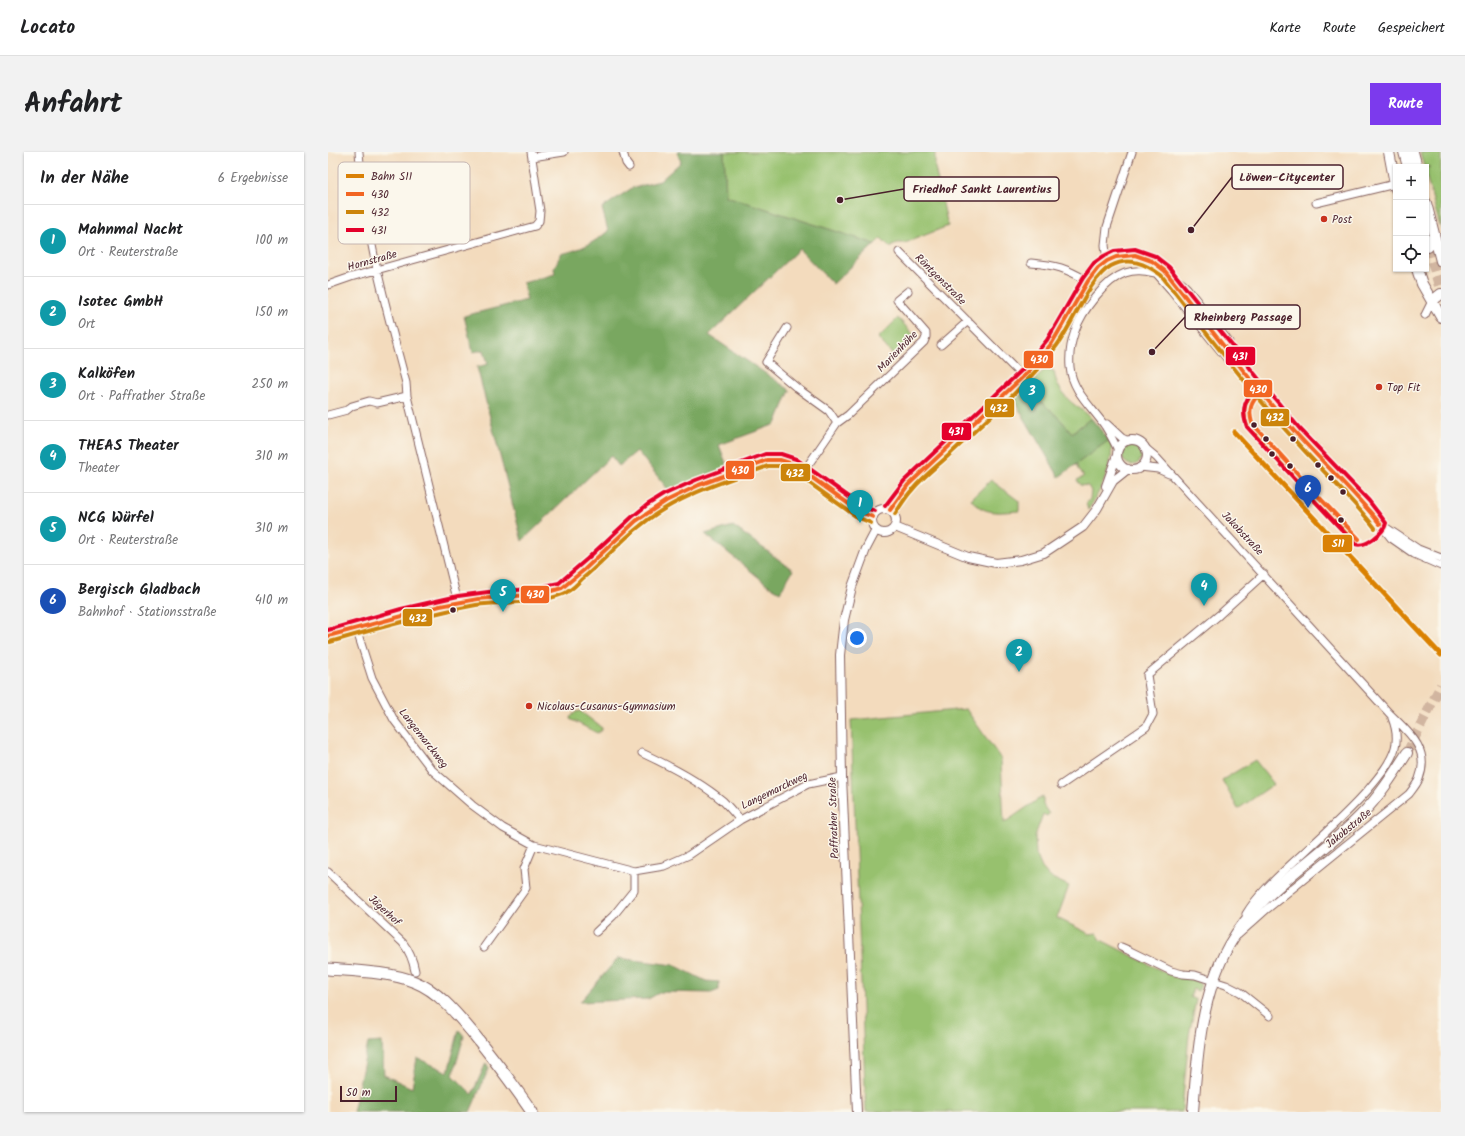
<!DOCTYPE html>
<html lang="de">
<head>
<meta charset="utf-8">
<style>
	:root { --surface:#fff; --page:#f2f2f2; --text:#202124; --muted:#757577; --line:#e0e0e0; --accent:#7c3aed }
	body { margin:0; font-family:Kalam,sans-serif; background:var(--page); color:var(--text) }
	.controls { position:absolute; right:12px; top:12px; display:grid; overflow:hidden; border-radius:0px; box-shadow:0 1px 3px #0004 }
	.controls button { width:36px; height:36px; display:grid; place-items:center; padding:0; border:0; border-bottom:1px solid var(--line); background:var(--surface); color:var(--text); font:20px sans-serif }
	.scale { position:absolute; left:12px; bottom:10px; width:57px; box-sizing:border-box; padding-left:4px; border:2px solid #4a1f2b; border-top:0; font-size:11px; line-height:14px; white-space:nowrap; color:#4a1f2b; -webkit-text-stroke:3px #fbf7ec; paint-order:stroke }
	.you { position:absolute; left:529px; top:486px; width:14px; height:14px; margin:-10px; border:3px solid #fff; border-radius:50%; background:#1a73e8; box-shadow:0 0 0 6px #1a73e833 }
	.badge { display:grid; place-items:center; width:26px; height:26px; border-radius:50%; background:var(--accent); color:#fff; font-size:13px; font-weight:700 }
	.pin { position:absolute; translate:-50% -33px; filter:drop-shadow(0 1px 2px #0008) }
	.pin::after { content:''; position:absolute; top:21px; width:14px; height:12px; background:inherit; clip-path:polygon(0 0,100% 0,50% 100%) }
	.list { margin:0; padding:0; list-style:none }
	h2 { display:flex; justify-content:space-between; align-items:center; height:52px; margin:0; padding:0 16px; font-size:17px }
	h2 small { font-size:13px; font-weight:400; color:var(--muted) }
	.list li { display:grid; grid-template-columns:26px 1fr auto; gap:12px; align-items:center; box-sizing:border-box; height:72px; padding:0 16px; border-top:1px solid var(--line) }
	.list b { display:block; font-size:15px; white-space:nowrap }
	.list p { margin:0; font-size:13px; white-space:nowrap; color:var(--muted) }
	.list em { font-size:13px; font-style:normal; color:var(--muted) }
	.icon { flex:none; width:22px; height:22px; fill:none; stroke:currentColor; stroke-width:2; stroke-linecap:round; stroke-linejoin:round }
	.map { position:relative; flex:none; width:1113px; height:960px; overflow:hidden; border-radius:0px }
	header { display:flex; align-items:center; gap:24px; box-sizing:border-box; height:56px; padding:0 20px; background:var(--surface); border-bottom:1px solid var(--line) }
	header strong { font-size:19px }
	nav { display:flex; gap:22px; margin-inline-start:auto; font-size:14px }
	.intro { display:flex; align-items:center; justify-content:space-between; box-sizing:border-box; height:96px; padding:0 24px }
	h1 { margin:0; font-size:28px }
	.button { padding:10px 18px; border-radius:0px; background:var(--accent); color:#fff; font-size:14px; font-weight:700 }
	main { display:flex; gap:24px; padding:0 24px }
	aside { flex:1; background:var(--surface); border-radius:0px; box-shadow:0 1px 3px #0004 }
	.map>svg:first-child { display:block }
	.green { fill:#97c16e; stroke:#70704c }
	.forest { fill:#79a761; stroke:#626346 }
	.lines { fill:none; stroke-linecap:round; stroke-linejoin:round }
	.secondary-tunnel { stroke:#d1b5a0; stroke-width:10; stroke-dasharray:10 5; stroke-linecap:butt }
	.minor-casing { stroke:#85615e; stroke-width:9 }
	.tertiary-casing { stroke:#85615e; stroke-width:10 }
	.secondary-casing { stroke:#85615e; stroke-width:12 }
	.primary-casing { stroke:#85615e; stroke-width:13 }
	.minor { stroke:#fff; stroke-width:7 }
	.tertiary { stroke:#fff; stroke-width:8 }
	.secondary { stroke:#fff; stroke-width:10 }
	.primary { stroke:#fff; stroke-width:11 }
	.minor-bridge-casing { stroke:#85615e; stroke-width:9; stroke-linecap:butt }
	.minor-bridge { stroke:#fff; stroke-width:7 }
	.bus-1-casing { stroke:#fbf7ec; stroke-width:7 }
	.bus-2-casing { stroke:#fbf7ec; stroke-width:7 }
	.bus-3-casing { stroke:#fbf7ec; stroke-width:7 }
	.bus-1 { stroke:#f26522; stroke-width:4 }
	.bus-2 { stroke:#cc840b; stroke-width:4 }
	.bus-3 { stroke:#e4002b; stroke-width:4 }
	.rail-1-casing { stroke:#fbf7ec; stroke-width:8 }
	.rail-1 { stroke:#da8106; stroke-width:5 }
	.poi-dot { fill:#c8321e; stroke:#fbf7ec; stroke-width:1.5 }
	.bus-dot { fill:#4a1f2b; stroke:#fbf7ec; stroke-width:1.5 }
	.labels { text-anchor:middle; stroke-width:3; stroke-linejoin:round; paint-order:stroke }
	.poi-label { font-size:11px; fill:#4a1f2b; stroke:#fbf7ec; text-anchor:start }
	.street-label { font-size:11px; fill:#4a1f2b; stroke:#fbf7ec }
	.key { fill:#fbf7ec; stroke:#c6b6b2; stroke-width:1 }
	.key-label { font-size:11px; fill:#4a1f2b }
	.leader { fill:none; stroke:#4a1f2b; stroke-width:1.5 }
	.callout-dot { fill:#4a1f2b; stroke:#fbf7ec; stroke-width:1.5 }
	.callout { fill:#fbf7ec; stroke:#4a1f2b; stroke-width:1.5 }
	.callout-label { font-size:12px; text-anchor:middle; font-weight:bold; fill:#4a1f2b }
	.line-badge { stroke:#fbf7ec; stroke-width:1.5 }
	.badge-label { font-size:11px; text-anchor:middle; font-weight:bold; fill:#fff }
</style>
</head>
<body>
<header>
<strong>Locato</strong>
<nav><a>Karte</a><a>Route</a><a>Gespeichert</a></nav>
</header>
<div class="intro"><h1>Anfahrt</h1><a class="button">Route</a></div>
<main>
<aside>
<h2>In der Nähe<small>6 Ergebnisse</small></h2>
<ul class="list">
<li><span class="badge" style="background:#0f9aa8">1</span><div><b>Mahnmal Nacht</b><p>Ort · Reuterstraße</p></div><em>100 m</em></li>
<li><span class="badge" style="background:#0f9aa8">2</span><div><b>Isotec GmbH</b><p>Ort</p></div><em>150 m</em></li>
<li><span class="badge" style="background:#0f9aa8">3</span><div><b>Kalköfen</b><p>Ort · Paffrather Straße</p></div><em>250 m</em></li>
<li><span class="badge" style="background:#0f9aa8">4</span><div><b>THEAS Theater</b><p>Theater</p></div><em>310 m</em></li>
<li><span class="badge" style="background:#0f9aa8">5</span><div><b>NCG Würfel</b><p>Ort · Reuterstraße</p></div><em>310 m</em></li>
<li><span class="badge" style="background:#1a4fb4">6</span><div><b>Bergisch Gladbach</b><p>Bahnhof · Stationsstraße</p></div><em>410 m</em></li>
</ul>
</aside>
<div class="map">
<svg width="1113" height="960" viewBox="0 0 1113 960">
	<rect width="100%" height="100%" fill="#fbf7ec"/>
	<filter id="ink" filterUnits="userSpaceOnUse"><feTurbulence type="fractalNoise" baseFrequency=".025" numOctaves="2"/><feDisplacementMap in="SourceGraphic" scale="8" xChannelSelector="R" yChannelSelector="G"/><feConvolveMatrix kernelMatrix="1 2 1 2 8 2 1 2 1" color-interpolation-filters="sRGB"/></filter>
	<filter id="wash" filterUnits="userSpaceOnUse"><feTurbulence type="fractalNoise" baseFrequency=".012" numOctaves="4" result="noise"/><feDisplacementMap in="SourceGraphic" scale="16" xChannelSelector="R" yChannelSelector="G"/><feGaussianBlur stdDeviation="0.9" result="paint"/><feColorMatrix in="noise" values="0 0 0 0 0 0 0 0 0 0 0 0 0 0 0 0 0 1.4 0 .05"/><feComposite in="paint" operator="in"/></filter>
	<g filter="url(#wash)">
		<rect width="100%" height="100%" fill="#f3dbbd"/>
		<path class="green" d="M396,0H607V16L620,74L577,91H569L564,93L563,96L553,86L547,92L398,44Z
			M1092,0H1113V78L1098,23V16L1102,15H1096Z
			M570,166L586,183L565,203L550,186Z
			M718,216L722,218L726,219C728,234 736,245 748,254C754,258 759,261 763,266L744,281L731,266L697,235L705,230Z
			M781,288C791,304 770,344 760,358L758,351L762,347L763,339L760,334L752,333L749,328L755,325V322H753L749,316L750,314L747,313Z
			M794 303a10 10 0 1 1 20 0a10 10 0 1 1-20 0Z
			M663,328L691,349V359C672,360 656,364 643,347Z
			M638,557L673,607L676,671L715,644V653L721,662L719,664L715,662L707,684L708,702L714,716L722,725L741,734L729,766L762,782L769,781L773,788L844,824C854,828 866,824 873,833L870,839L865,837L862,845L868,848L861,883L854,956V960H538L523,568Z
			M252,559L274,576V578L269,581L242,567V565L248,560Z
			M927,608L946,632L910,657L894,628Z"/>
		<path class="forest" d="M349,0H396L398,44L547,92L505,132L471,97L381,183L462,238L448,272L391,293L400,316L375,325L343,341L309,299L291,314L283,304L194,389L149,215L160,212L156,198L145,200L136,164L199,148L195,131L227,122L226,116L233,102C251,98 266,91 280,79L274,56L304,36L332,29L353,10Z
			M697,235L731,266L744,281L763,266L781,288L731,325L685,247Z
			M405,374L465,418L452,440L440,433L377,382Z
			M290,806L346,813L378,829L391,830V838L383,841L333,840L320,847L252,850Z
			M131,878L136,884L125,923L144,942L158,911L161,916L142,960H25L40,891L54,890L56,923L84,936L89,906L120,920Z"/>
	</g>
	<g filter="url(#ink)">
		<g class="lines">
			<path class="secondary-tunnel" d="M1100,95L1113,141
				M1079,601L1113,533"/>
			<defs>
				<path id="minor" d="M31,0C36,79 58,155 78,231L79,244L130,451
					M295,0L298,11L301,15
					M204,5L236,0
					M988,51L1067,32
					M571,100L695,225
					M779,109L777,93L779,75L804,0
					M703,111C729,113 737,116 760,129
					M828,121L843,138L900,208
					M0,133L23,125L207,74L211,69L212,59L203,0
					M1097,163L1104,149
					M459,176L438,210L469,236L501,259L509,271L476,319
					M885,180L933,240L968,281L1037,353L1063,386L1086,402L1113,414
					M613,193L640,169
					M0,263L19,258L24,254L41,249L49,251L79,244
					M509,271L520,263L596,190L598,185V181L569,148L580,139
					M779,272L794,286L800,289
					M816,295L828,305L1061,561C1080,580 1103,597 1091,627C1089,632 1084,638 1081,642L939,757L910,783
					M790,298C786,290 782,282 777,274C764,255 744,239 742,215C741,204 743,190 747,179C754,159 777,128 797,121C808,117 817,119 827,121C841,123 850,126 859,136L901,190L905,204
					M812,315L830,317L841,322
					M562,358L580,333L700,220L724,191L766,120L779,109L794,103
					M1054,373L1090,397L1113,406
					M28,476L44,526L66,568L104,618L144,653L175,676L206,693L306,719L336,714L361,703L412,668L480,632L514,625
					M314,601C342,614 371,629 395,649C401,655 406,661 412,668
					M733,633L818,575L825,562L819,523L891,463L936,422
					M0,720L75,791C82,800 85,808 87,819
					M918,762C929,744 945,729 960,715C987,690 1015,666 1039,639C1049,627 1063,611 1067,596C1070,585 1068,576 1064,566
					M268,780L285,764L306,738V719
					M156,795L198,736L196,717L206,693
					M793,795L800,798L843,819L855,822L867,823L898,833L912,840L942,864"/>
				<path id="tertiary" d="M789 303a15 15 0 1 1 30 0a15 15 0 1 1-30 0Z
					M778,334L789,303
					M544 369a12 12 0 1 1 24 0a12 12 0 1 1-24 0Z
					M567,375L640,405L668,411L693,408L716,401L755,375L769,357L785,329L800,317
					M0,484C49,470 99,455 150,447C178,443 207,447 234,436C239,433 244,429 248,425C269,408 287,387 308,369C345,338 395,325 439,308H452L465,312L532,360L545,365
					M529,960L514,625L512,503L516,468L524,435L538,397L548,378"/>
				<path id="secondary" d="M1061,0L1068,37
					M1076,0L1080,15
					M1085,0L1089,15
					M1098,51L1113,109
					M1098,87L1100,95
					M1089,117L1094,132L1113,165
					M1104,149L1113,142
					M865,960C869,904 873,843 901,793C932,738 990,707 1032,664C1051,645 1065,623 1079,601"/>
				<path id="primary" d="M0,817C26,819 64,820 87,830C110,839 128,861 144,880C165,906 185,932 204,960"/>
			</defs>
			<use href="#minor" class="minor-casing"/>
			<use href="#tertiary" class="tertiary-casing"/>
			<use href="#secondary" class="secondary-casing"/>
			<use href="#primary" class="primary-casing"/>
			<use href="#minor" class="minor"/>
			<use href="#tertiary" class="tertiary"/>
			<use href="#secondary" class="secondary"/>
			<use href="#primary" class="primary"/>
			<defs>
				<path id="minor-bridge" d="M794,103C804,102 814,103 824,109C844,121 870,160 885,180"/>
			</defs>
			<use href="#minor-bridge" class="minor-bridge-casing"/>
			<use href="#minor-bridge" class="minor-bridge"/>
			<defs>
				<path id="bus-1" d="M933,240C923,250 920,257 924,271L988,342L1031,387
					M562,358L580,333L700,220L724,191L760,129L770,116L779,109L788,105L807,103L824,109L837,119C880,173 921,229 967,280C995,311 1026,339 1052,372
					M0,484L112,454L150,447L213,442L234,436L256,418L308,369L338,349L371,333L439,308H452L465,312L532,360L545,365"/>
				<path id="bus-2" d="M929,236C917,247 913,258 919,274L984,346L1027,391
					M567,362C573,353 578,344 585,337C595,325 608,315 620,304C657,269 696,236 727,196C744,175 760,127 783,114C801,104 818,112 833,123C876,177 917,233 963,284C990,315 1021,343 1047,376
					M2,490C50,476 99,462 148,453C177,449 207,453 235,442C243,439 248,433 254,427C274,411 291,390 312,374C349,343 396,330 440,314H451L462,317L529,365L543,371"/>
				<path id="bus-3" d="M557,354L576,329L696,216L719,188L755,126L766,111L776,104L786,99L807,97L827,104L841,115L938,236L972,277L1041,349L1058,371C1056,381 1037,396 1027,392L984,346L919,275C914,261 915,250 925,239
					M0,478L73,457L130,444L160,440L202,437L231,431L259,407L304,365L319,353L335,343L368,328L437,302H453L468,307L535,355L547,359"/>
			</defs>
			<use href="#bus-1" class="bus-1-casing"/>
			<use href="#bus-2" class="bus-2-casing"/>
			<use href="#bus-3" class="bus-3-casing"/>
			<use href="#bus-1" class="bus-1"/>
			<use href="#bus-2" class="bus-2"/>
			<use href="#bus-3" class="bus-3"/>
			<defs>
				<path id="rail-1" d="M906,280L1113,503"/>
			</defs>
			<use href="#rail-1" class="rail-1-casing"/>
			<use href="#rail-1" class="rail-1"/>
		</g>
	</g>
	<g class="poi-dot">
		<circle cx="996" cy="67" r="4"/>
		<circle cx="1051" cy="235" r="4"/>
		<circle cx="201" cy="554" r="4"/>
	</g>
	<g class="bus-dot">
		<circle cx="926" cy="273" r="3.5"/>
		<circle cx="938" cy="287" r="3.5"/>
		<circle cx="965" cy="287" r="3.5"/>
		<circle cx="944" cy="302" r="3.5"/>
		<circle cx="990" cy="313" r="3.5"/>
		<circle cx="962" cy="314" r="3.5"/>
		<circle cx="1003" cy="326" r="3.5"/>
		<circle cx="1015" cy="340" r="3.5"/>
		<circle cx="1013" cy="368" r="3.5"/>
		<circle cx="125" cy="458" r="3.5"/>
	</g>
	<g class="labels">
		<g class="poi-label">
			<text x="1004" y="71">Post</text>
			<text x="1059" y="239">Top Fit</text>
			<text x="209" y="558">Nicolaus-Cusanus-Gymnasium</text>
		</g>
		<g class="street-label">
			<text transform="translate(44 108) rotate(-16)" y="4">Hornstraße</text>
			<text transform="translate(613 127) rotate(45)" y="4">Röntgenstraße</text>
			<text transform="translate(569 199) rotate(-46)" y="4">Marienhöhe</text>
			<text transform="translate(915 381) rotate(47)" y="4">Jakobstraße</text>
			<text transform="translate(96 586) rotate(52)" y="4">Langemarckweg</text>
			<text transform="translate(446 638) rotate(-26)" y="4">Langemarckweg</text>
			<text transform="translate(505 666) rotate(-92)" y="4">Paffrather Straße</text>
			<text transform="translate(1020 676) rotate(-39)" y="4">Jakobstraße</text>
			<text transform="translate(57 758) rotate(43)" y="4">Jägerhof</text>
		</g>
	</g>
	<rect x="10" y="10" width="132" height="82" rx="6" class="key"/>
	<rect x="18" y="22" width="18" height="4" fill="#da8106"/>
	<rect x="18" y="40" width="18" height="4" fill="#f26522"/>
	<rect x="18" y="58" width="18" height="4" fill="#cc840b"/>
	<rect x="18" y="76" width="18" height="4" fill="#e4002b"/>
	<g class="key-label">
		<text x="43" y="28">Bahn S11</text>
		<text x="43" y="46">430</text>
		<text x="43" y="64">432</text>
		<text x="43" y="82">431</text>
	</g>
	<path class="leader" d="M863 78L904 25M512 48L576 37M824 200L857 165"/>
	<g class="callout-dot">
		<circle cx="863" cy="78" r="4"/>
		<circle cx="512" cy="48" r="4"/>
		<circle cx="824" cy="200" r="4"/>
	</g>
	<g class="callout">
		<rect x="904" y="13" width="111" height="24" rx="4"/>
		<rect x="576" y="25" width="155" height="24" rx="4"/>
		<rect x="857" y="153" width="115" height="24" rx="4"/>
	</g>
	<g class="callout-label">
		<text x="959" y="29">Löwen-Citycenter</text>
		<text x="654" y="41">Friedhof Sankt Laurentius</text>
		<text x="915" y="169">Rheinberg Passage</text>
	</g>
	<g class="line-badge">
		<rect x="897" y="194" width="31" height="20" rx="4" fill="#e4002b"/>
		<rect x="695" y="198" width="31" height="19" rx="4" fill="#f26522"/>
		<rect x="915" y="227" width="30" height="19" rx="4" fill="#f26522"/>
		<rect x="656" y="246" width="31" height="20" rx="4" fill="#cc840b"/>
		<rect x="932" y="256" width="30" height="19" rx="4" fill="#cc840b"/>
		<rect x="613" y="270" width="31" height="19" rx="4" fill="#e4002b"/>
		<rect x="397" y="308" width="30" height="20" rx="4" fill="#f26522"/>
		<rect x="452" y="311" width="31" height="19" rx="4" fill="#cc840b"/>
		<rect x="994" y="382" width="31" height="19" rx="4" fill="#da8106"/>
		<rect x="192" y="433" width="30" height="19" rx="4" fill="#f26522"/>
		<rect x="74" y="456" width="31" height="19" rx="4" fill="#cc840b"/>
	</g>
	<g class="badge-label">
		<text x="912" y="208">431</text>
		<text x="711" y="211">430</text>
		<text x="930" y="241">430</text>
		<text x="671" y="260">432</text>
		<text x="947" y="269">432</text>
		<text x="628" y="283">431</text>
		<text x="412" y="322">430</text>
		<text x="467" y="325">432</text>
		<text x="1010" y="395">S11</text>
		<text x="207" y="446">430</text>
		<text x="90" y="470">432</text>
	</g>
</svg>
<div class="controls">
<button>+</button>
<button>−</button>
<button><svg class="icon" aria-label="locate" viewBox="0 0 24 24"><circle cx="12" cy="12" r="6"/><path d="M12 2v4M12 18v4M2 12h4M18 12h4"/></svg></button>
</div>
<div class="scale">50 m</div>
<div class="you"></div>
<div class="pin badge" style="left:532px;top:371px;background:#0f9aa8">1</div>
<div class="pin badge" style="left:691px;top:520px;background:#0f9aa8">2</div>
<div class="pin badge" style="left:704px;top:259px;background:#0f9aa8">3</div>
<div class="pin badge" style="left:876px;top:454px;background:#0f9aa8">4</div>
<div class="pin badge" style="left:175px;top:460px;background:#0f9aa8">5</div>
<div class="pin badge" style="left:980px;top:356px;background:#1a4fb4">6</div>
</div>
</main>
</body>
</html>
